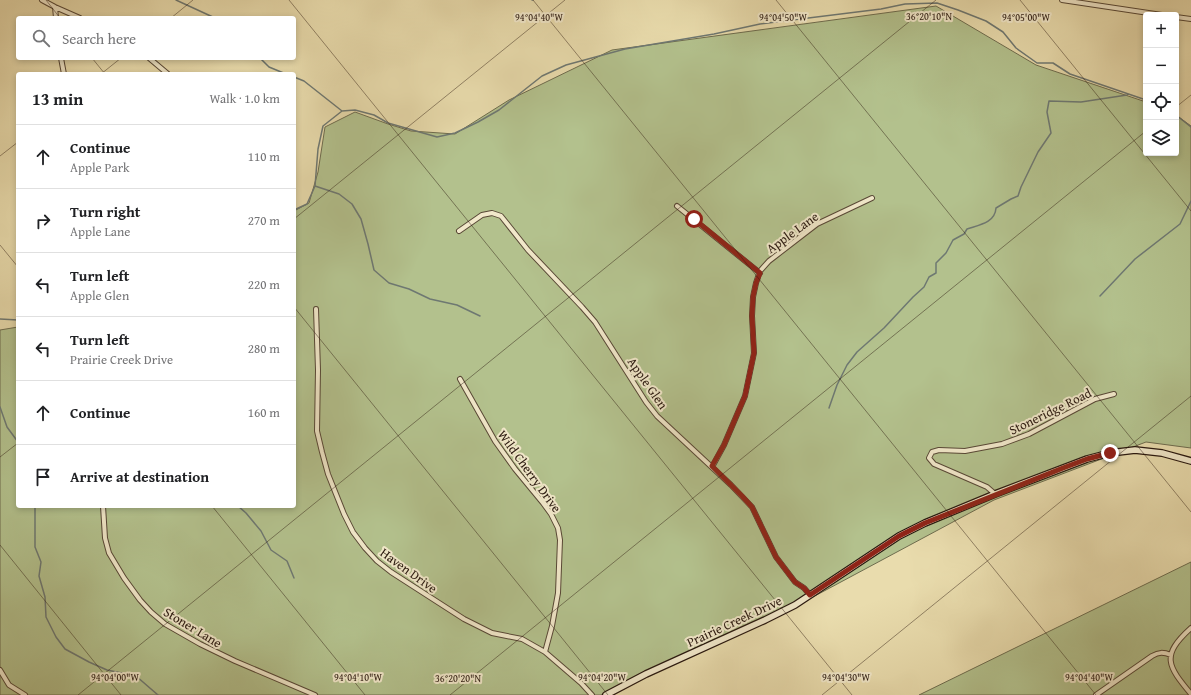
<!DOCTYPE html>
<html lang="en">
<head>
<meta charset="utf-8">
<style>
	:root { --surface:#fff; --page:#f2f2f2; --text:#202124; --muted:#757577; --line:#e0e0e0 }
	body { margin:0; font-family:"Gentium Book Plus",serif; background:var(--page); color:var(--text) }
	.controls { position:absolute; right:12px; top:12px; display:grid; overflow:hidden; border-radius:4px; box-shadow:0 2px 6px #0003 }
	.controls button { width:36px; height:36px; display:grid; place-items:center; padding:0; border:0; border-bottom:1px solid var(--line); background:var(--surface); color:var(--text); font:20px sans-serif }
	.stop { position:absolute; width:12px; height:12px; margin:-9px; border:3px solid #8f2418; border-radius:50%; background:#fff }
	.stop.end { background:#8f2418; border-color:#fff; box-shadow:0 1px 4px #0008 }
	.list { margin:0; padding:0; list-style:none }
	h2 { display:flex; justify-content:space-between; align-items:center; height:52px; margin:0; padding:0 16px; font-size:17px }
	h2 small { font-size:13px; font-weight:400; color:var(--muted) }
	.list li { display:grid; grid-template-columns:26px 1fr auto; gap:12px; align-items:center; box-sizing:border-box; height:64px; padding:0 16px; border-top:1px solid var(--line) }
	.list b { display:block; font-size:15px; white-space:nowrap }
	.list p { margin:0; font-size:13px; white-space:nowrap; color:var(--muted) }
	.list em { font-size:13px; font-style:normal; color:var(--muted) }
	.icon { flex:none; width:22px; height:22px; fill:none; stroke:currentColor; stroke-width:2; stroke-linecap:round; stroke-linejoin:round }
	.map { position:relative; flex:none; width:1191px; height:695px; overflow:hidden }
	.search { position:absolute; background:var(--surface); box-shadow:0 2px 6px #0003; left:16px; top:16px; width:280px; height:44px; display:flex; align-items:center; gap:10px; box-sizing:border-box; padding:0 14px; border-radius:4px; color:var(--muted); font-size:15px }
	.panel { position:absolute; background:var(--surface); box-shadow:0 2px 6px #0003; left:16px; top:72px; width:280px; height:436px; border-radius:4px }
	.map>svg:first-child { display:block }
	.green { fill:#b3c18d; stroke:#6e6c4e }
	.lines { fill:none; stroke-linecap:round; stroke-linejoin:round }
	.stream { stroke:#6e7872; stroke-width:1.5 }
	.street-casing { stroke:#584836; stroke-width:6 }
	.secondary-casing { stroke:#28170e; stroke-width:8 }
	.street { stroke:#f1e8ca; stroke-width:4 }
	.secondary { stroke:#f1e8ca; stroke-width:5.5 }
	.route { stroke:#8f2418; stroke-width:5 }
	.ticks { fill:none; stroke:#28170e; stroke-width:1; stroke-opacity:0.45 }
	.labels { text-anchor:middle; stroke-width:4; stroke-linejoin:round; paint-order:stroke }
	.street-label { font-size:13px; fill:#28170e; stroke:#f1e8ca }
	.ticks-label { font-size:10px; text-anchor:middle; fill:#28170e; stroke:#f1e8ca; stroke-width:4; stroke-linejoin:round; paint-order:stroke }
</style>
</head>
<body>
<div class="map">
<svg width="1191" height="695" viewBox="0 0 1191 695">
	<rect width="100%" height="100%" fill="#e9dcad"/>
	<filter id="stains"><feTurbulence type="fractalNoise" baseFrequency=".005" numOctaves="4"/><feColorMatrix values="0 0 0 0 .2 0 0 0 0 .09 0 0 0 0 .02 0 0 0 .5 -.17"/></filter>
	<radialGradient id="worn" r=".72"><stop offset=".6" stop-color="#630" stop-opacity="0"/><stop offset="1" stop-color="#630" stop-opacity=".3"/></radialGradient>
	<path class="green" d="M936,6L1036,65L1146,102V153H1176V115L1191,126V448L1146,442L994,500L811,598L601,695H0V330L18,327V506H294V211L309,203L318,172L325,127L355,112L388,124L411,131L455,134L509,100L612,50Z
		M1191,562V695H919Z"/>
	<g class="lines">
		<path class="stream" d="M176,0L215,18
			M532,0H533
			M260,58L269,67L286,74
			M294,77L304,81L342,111
			M1176,115L1191,127
			M315,186L339,194L352,204L361,219L368,244L374,270L389,283L409,289L430,299L457,305L480,316
			M294,210L307,204L315,186L318,149L323,126L342,111L355,110L374,115L388,123L437,137L455,133L478,122L499,110L542,76L566,65L625,49L714,34L760,24L881,9L905,4L937,3L958,10L986,21L1003,32L1016,48L1037,63H1053L1070,74L1146,100
			M1100,296L1135,259L1180,224L1191,201
			M0,319L18,320
			M0,407L7,427L18,442
			M829,408L837,385L847,365L857,352L884,328L913,297L924,287L929,277L936,273V263L946,253L953,240L964,234L967,229C979,225 995,223 996,208L1011,199L1018,196L1021,187L1038,152L1051,133L1047,112L1049,101L1081,102L1127,95
			M35,506V547L41,562L39,576L45,597L46,617L56,637L65,649L89,662L107,670L136,676L158,695
			M238,506L246,513L261,531L271,550L287,561L294,578"/>
		<defs>
			<path id="street" d="M42,0L55,7L80,18
				M1062,0L1162,15
				M55,7L56,18
				M1176,17L1191,19
				M61,58L64,74
				M149,58L168,74
				M677,206L760,273
				M459,231L482,215L492,213L501,216L528,250L582,307L595,322L646,402L657,416L731,485L752,507L776,557L795,582L804,588L810,595
				M316,309L318,370L317,431L322,452L328,474L344,514L353,532L365,548L377,561L391,572L464,619L492,633L522,639L545,652L581,683L592,695
				M460,379L495,441L515,469L543,503L551,514L558,528L560,540L558,593L552,626L545,652
				M712,467L724,445L745,396L754,353L752,316L753,297L756,283L760,271L769,261L817,224L872,198
				M995,494L987,487L934,464L929,458L932,452L939,450L965,451L1002,444L1029,434L1095,399L1114,394
				M103,506L105,538L109,553L124,578L140,600L151,612L165,624L200,644L235,661L315,695
				M1191,628C1160,656 1168,666 1191,694
				M0,670L9,685L25,695
				M1096,695L1152,656C1159,652 1163,652 1171,655"/>
			<path id="secondary" d="M606,695L646,674L765,620L795,605L899,536L925,523L995,494L1087,459L1110,453L1135,450L1162,453L1191,461"/>
		</defs>
		<use href="#street" class="street-casing"/>
		<use href="#secondary" class="secondary-casing"/>
		<use href="#street" class="street"/>
		<use href="#secondary" class="secondary"/>
	</g>
	<g class="lines">
		<path class="route" d="M694,219L760,273L756,283L753,297L752,316L754,353L745,396L724,445L712,466L742,496L752,507L776,557L795,582L804,588L810,595L899,536L925,523L1063,468L1087,459L1110,453"/>
	</g>
	<path class="ticks" d="M46,0L60,18M289,0L852,695M533,0L1096,695M776,0L1191,512M1020,0L1191,211M171,18L193,0M92,58L105,74M101,74L121,58M1176,107L1191,95M0,156L18,142M294,219L565,0M0,245L18,267M294,307L608,695M0,457L18,443M212,506L365,695M0,545L121,695M78,695L936,0M450,695L1146,131M822,695L1191,396"/>
	<g class="labels">
		<g class="street-label">
			<text transform="translate(792 232) rotate(-36)" y="5">Apple Lane</text>
			<text transform="translate(648 383) rotate(55)" y="5">Apple Glen</text>
			<text transform="translate(1050 411) rotate(-26)" y="5">Stoneridge Road</text>
			<text transform="translate(530 471) rotate(54)" y="5">Wild Cherry Drive</text>
			<text transform="translate(409 570) rotate(36)" y="5">Haven Drive</text>
			<text transform="translate(734 621) rotate(-25)" y="5">Prairie Creek Drive</text>
			<text transform="translate(193 627) rotate(31)" y="5">Stoner Lane</text>
		</g>
	</g>
	<g class="ticks-label">
		<text x="929" y="20">36°20'10"N</text>
		<text x="539" y="21">94°04'40"W</text>
		<text x="783" y="21">94°04'50"W</text>
		<text x="1026" y="21">94°05'00"W</text>
		<text x="115" y="681">94°04'00"W</text>
		<text x="358" y="681">94°04'10"W</text>
		<text x="602" y="681">94°04'20"W</text>
		<text x="846" y="681">94°04'30"W</text>
		<text x="1089" y="681">94°04'40"W</text>
		<text x="458" y="682">36°20'20"N</text>
	</g>
	<rect width="100%" height="100%" filter="url(#stains)"/>
	<rect width="100%" height="100%" fill="url(#worn)"/>
</svg>
<div class="controls">
<button>+</button>
<button>−</button>
<button><svg class="icon" aria-label="locate" viewBox="0 0 24 24"><circle cx="12" cy="12" r="6"/><path d="M12 2v4M12 18v4M2 12h4M18 12h4"/></svg></button>
<button><svg class="icon" aria-label="layers" viewBox="0 0 24 24"><path d="M12 4l9 5-9 5-9-5zM3 14l9 5 9-5"/></svg></button>
</div>
<div class="stop" style="left:694px;top:219px"></div>
<div class="stop end" style="left:1110px;top:453px"></div>
<div class="search"><svg class="icon" aria-label="search" viewBox="0 0 24 24"><circle cx="10" cy="10" r="6"/><path d="M15 15l6 6"/></svg>Search here</div>
<section class="panel">
<h2>13 min<small>Walk · 1.0 km</small></h2>
<ul class="list">
<li><svg class="icon" aria-label="ahead" viewBox="0 0 24 24"><path d="M12 20V5M6 11l6-6 6 6"/></svg><div><b>Continue</b><p>Apple Park</p></div><em>110 m</em></li>
<li><svg class="icon" aria-label="right" viewBox="0 0 24 24"><path d="M7 20v-9h11M14 6l5 5-5 5"/></svg><div><b>Turn right</b><p>Apple Lane</p></div><em>270 m</em></li>
<li><svg class="icon" aria-label="left" viewBox="0 0 24 24"><path d="M17 20v-9H6M10 6l-5 5 5 5"/></svg><div><b>Turn left</b><p>Apple Glen</p></div><em>220 m</em></li>
<li><svg class="icon" aria-label="left" viewBox="0 0 24 24"><path d="M17 20v-9H6M10 6l-5 5 5 5"/></svg><div><b>Turn left</b><p>Prairie Creek Drive</p></div><em>280 m</em></li>
<li><svg class="icon" aria-label="ahead" viewBox="0 0 24 24"><path d="M12 20V5M6 11l6-6 6 6"/></svg><div><b>Continue</b></div><em>160 m</em></li>
<li><svg class="icon" aria-label="arrive" viewBox="0 0 24 24"><path d="M6 21V4h12l-3 4 3 4H6"/></svg><div><b>Arrive at destination</b></div></li>
</ul>
</section>
</div>
</body>
</html>
